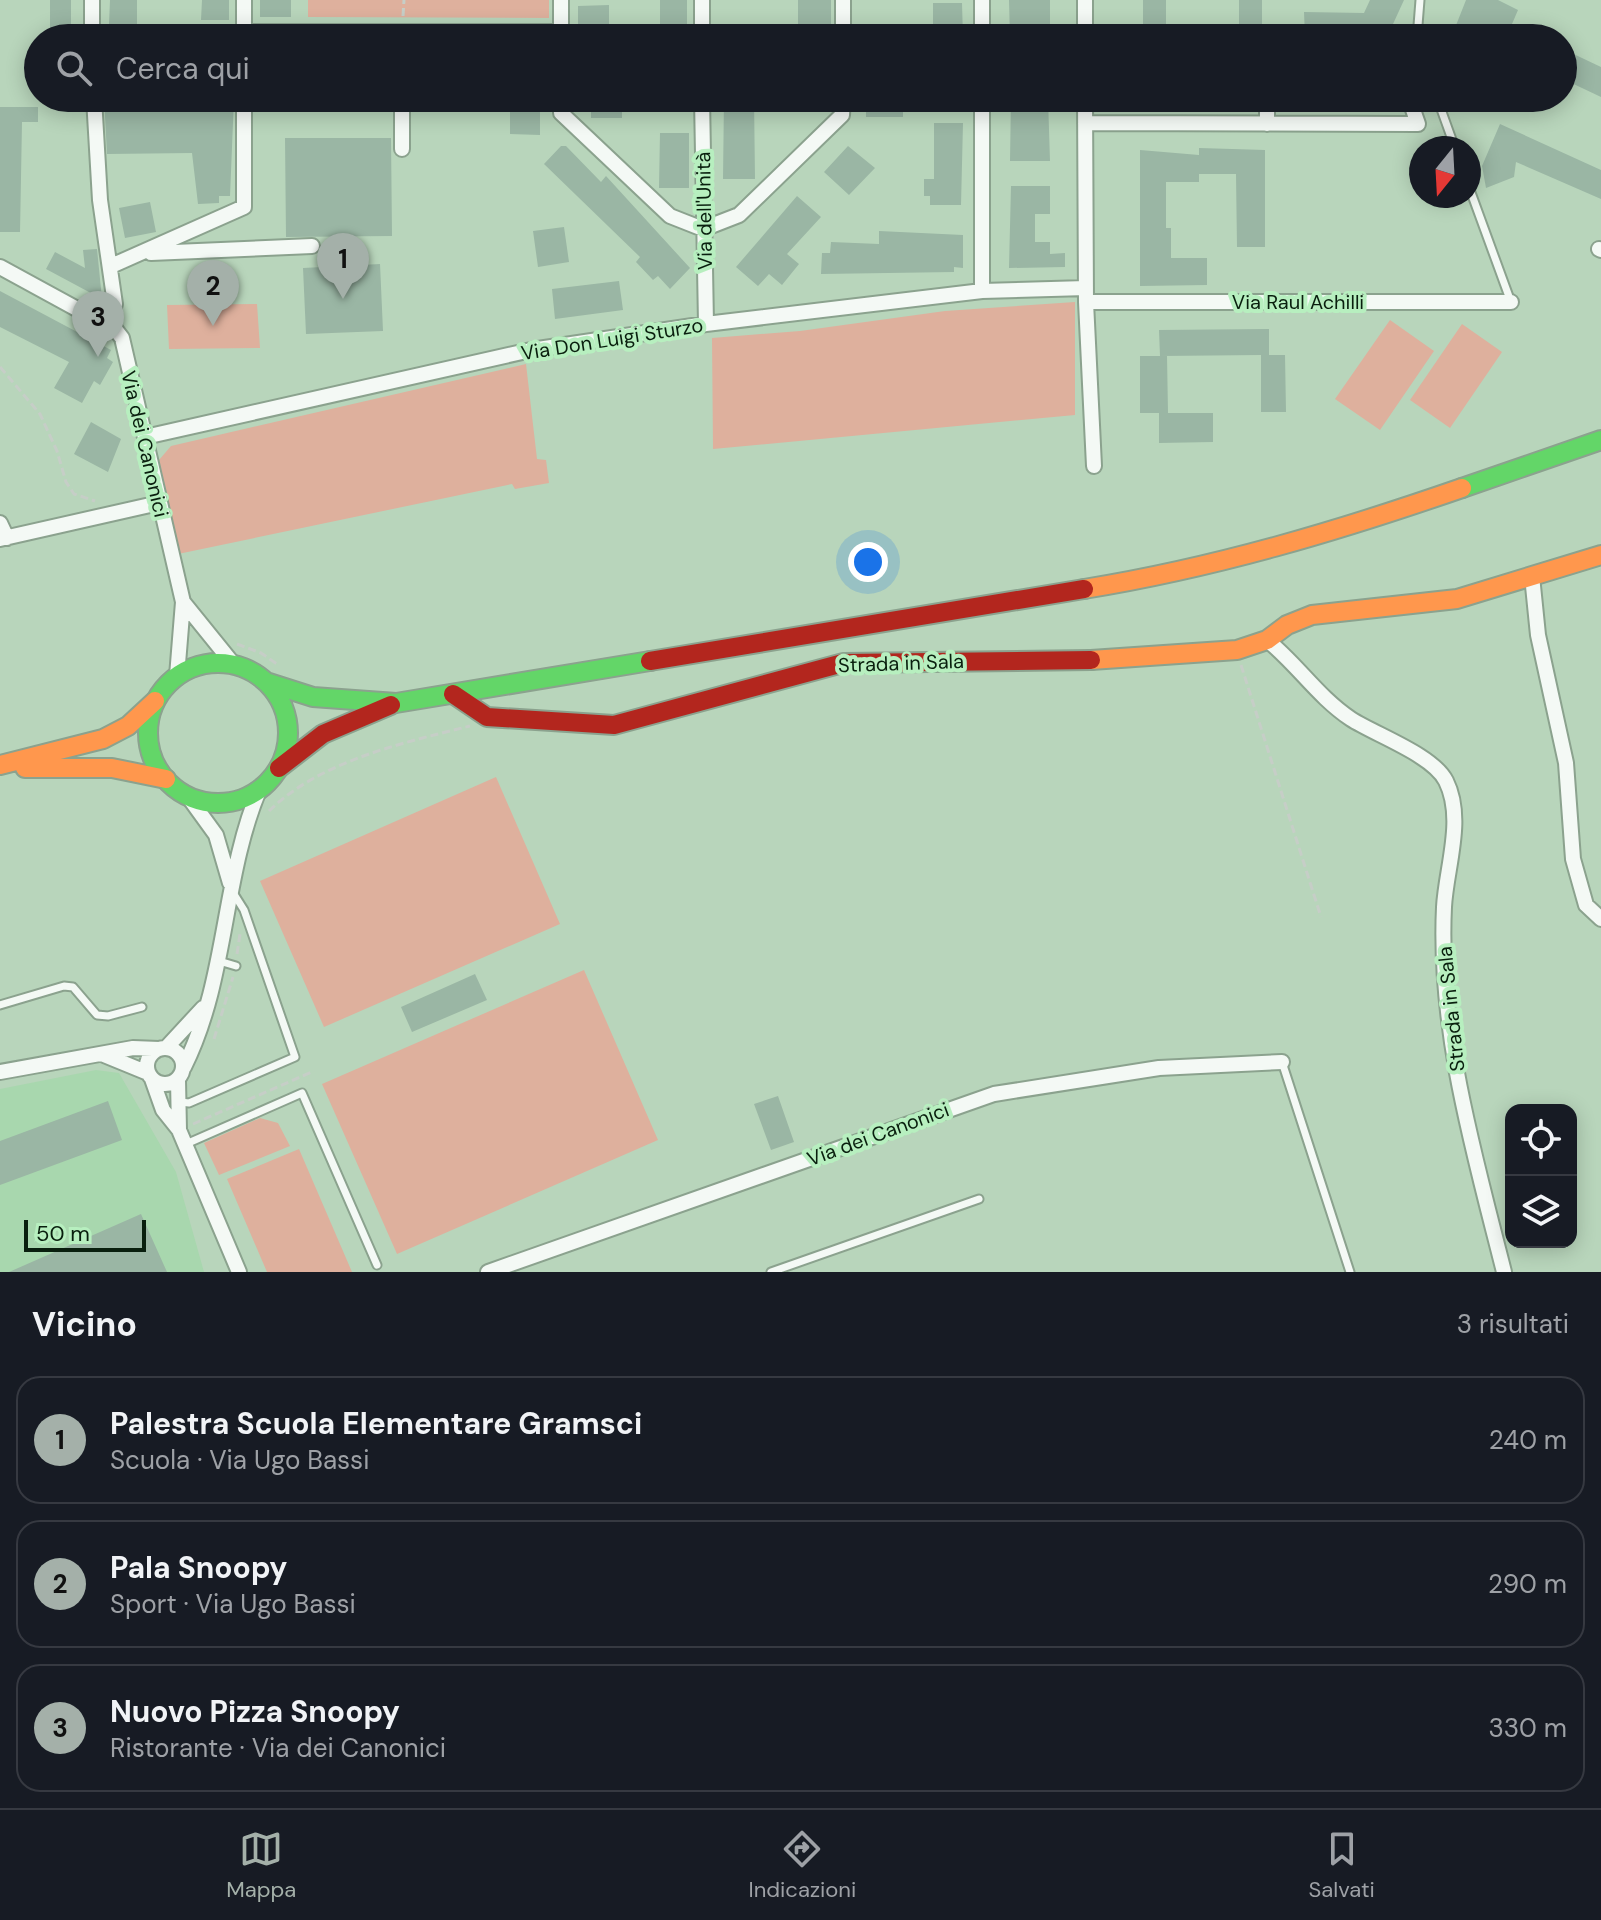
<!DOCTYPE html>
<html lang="it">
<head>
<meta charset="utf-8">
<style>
	:root { --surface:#171b24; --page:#242831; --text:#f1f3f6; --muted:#9ea1a6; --line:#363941; --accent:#a4b0a9 }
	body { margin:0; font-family:"DM Sans",sans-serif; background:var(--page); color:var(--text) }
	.controls { position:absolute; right:24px; bottom:24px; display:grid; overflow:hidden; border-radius:16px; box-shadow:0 4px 20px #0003 }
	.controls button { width:72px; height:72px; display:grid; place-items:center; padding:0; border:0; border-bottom:2px solid var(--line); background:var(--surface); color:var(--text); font:40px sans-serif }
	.compass { position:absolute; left:1409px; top:136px; width:72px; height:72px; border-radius:50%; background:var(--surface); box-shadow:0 4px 20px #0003; rotate:198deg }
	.scale { position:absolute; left:24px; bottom:20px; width:122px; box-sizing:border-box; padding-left:8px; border:4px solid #091f0e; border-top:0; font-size:22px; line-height:28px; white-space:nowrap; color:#091f0e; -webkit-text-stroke:6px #b7efbf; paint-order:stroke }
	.you { position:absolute; left:868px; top:562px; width:28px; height:28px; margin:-20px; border:6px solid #fff; border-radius:50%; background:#1a73e8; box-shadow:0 0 0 12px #1a73e833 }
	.badge { display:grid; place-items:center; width:52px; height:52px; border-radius:50%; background:var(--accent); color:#111; font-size:26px; font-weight:700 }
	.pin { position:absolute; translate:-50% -66px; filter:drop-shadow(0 2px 4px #0008) }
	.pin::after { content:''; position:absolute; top:42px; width:28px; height:24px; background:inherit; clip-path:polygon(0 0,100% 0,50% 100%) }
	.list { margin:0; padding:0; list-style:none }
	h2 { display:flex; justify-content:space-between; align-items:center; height:104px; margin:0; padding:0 32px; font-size:34px }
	h2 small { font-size:26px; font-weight:400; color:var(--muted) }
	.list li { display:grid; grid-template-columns:52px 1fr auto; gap:24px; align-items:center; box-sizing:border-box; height:128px; margin:0 16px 16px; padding:0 16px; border:2px solid var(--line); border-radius:24px }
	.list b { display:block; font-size:30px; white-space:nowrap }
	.list p { margin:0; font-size:26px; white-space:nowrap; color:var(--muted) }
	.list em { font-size:26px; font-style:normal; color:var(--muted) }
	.icon { flex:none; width:44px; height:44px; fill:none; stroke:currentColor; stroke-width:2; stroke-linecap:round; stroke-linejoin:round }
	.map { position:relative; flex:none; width:1601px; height:1272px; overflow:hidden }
	.search { position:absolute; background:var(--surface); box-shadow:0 4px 20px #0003; left:24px; right:24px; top:24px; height:88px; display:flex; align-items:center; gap:20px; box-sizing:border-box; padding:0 28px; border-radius:44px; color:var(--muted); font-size:30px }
	.sheet { height:536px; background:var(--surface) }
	nav { display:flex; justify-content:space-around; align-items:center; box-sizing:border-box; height:112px; border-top:2px solid var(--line); background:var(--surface); font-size:22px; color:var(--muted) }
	nav a { display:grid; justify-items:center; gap:4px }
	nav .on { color:var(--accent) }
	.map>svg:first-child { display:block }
	.built { fill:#a8d7ae }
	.green { fill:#deb09d }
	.building { fill:#9ab6a4 }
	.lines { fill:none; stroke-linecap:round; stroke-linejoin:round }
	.lane-casing { stroke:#8ba28e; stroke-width:11 }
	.street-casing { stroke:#8ba28e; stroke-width:18 }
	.fast-casing { stroke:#8ba28e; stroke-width:22 }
	.slow-casing { stroke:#8ba28e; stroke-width:22 }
	.jam-casing { stroke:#8ba28e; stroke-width:22 }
	.path { stroke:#c6cec7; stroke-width:3; stroke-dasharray:8 4; stroke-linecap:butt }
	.lane { stroke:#f4f9f5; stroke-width:7 }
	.street { stroke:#f4f9f5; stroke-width:14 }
	.fast { stroke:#63d668; stroke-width:18 }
	.slow { stroke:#ff974d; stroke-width:18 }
	.jam { stroke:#b3261e; stroke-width:18 }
	.labels { text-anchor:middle; stroke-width:8; stroke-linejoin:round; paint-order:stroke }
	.street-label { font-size:20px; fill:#091f0e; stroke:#b7efbf }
</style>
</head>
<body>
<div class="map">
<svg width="1601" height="1272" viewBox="0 0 1601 1272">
	<rect width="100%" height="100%" fill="#b8d5bb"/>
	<path class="built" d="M96,1070L119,1073L176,1172L204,1272H0V1089Z"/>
	<path class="green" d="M308,0H549V18L308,17Z
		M1075,302V415L713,449L712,338L800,331L945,311Z
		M257,304L260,348L169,349L167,305Z
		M1390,320L1434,351L1380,430L1335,399Z
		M1462,324L1502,352L1450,428L1410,400Z
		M526,364L537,459L546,460L549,483L515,489L512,484L178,554L159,460L171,446Z
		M496,777L560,924L324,1027L260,881Z
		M584,970L658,1140L397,1254L322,1084Z
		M260,1118L278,1123L290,1146L219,1175L204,1143Z
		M299,1149L352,1272H267L227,1179Z"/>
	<path class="building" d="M50,0H71V38H50Z
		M110,0H137V25H109Z
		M202,0H229V20H201Z
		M260,0H291V17H260Z
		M660,0H687V38H660Z
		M798,0H831V26H798Z
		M1009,0H1050V38H1010Z
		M1143,0H1166V38H1143Z
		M1239,0H1262V38H1239Z
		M1370,0H1404L1393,24L1379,33L1305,36L1304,12L1364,13Z
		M1466,0H1498L1518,10L1512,24L1541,38H1451Z
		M933,3H962L963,38H933Z
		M609,5V38H578V6Z
		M1563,49L1601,67V97L1563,79Z
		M104,98H234L230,196H219V203L198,204L192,153L107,154Z
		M510,98H540V135L510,134Z
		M591,98H622V118H591Z
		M724,98H754L755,179H723Z
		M866,98H903V117H866Z
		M1011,98H1048L1050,161H1010Z
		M0,107H38V122H22L20,232H0Z
		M934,123H963L961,205H930V196H924V179H934Z
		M1500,124L1601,170V199L1516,162L1514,177L1486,188L1482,166Z
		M660,133H689V188H659Z
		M285,138H391L392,236L286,237Z
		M561,146H566L601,182L606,176L690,268L670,289L658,276L653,280L636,262L640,257L544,164Z
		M848,146L875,168L849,195L824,172Z
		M1199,148L1265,150V247H1237L1236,174H1199V182H1166V228H1171V258H1207V285L1140,286V150L1199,155Z
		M1011,186H1050V214H1035V242H1050V254L1065,253V267L1009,268Z
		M797,196L821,217L787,254L799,264L782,285L769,274L758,286L736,267Z
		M150,202L156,232L125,238L119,208Z
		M564,227L569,262L538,267L533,231Z
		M879,231L963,235V268L954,267V272L821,274L822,253H830L831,242L879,244Z
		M97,249L102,299L46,269L55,252L85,268L83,250Z
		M380,264L383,331L306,334L303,268Z
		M619,281L623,310L555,319L552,289Z
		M0,291L111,350L107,358L113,362L100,385L94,381L82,403L54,388L69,362L0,327Z
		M1269,329V355H1285L1286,412H1261V355L1160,356L1159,330Z
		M1140,356H1167L1168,413H1213V442L1159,443V413H1140Z
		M91,422L121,439L108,472L74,454Z
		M475,974L487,1000L412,1032L401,1007Z
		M778,1096L794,1142L771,1150L754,1104Z
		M108,1101L122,1140L0,1185V1141Z
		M141,1214L167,1272H9Z"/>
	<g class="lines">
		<defs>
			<path id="lane" d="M1417,38L1420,0
				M1437,98L1455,148
				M1469,187L1511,302
				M219,961L236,966
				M0,1005L64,986L73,987L97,1015L108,1016L142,1007
				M1282,1062L1350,1272
				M180,1102L189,1103L295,1057L244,910L232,891
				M186,1144L302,1093L377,1265
				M771,1272L979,1199"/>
			<path id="street" d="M561,0V38
				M702,0V38
				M1085,0V38
				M244,32H561
				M92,38V0
				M244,38V0
				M843,38V0
				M982,38V0
				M94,98L100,200L115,304L109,321
				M561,98V113L670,216L703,229L739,215L842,115L843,98
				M702,98L706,324
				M1085,98L1086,302L1094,466
				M1267,98V124
				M1085,123L1418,124L1409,98
				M402,149V98
				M1599,249L1601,250
				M151,253L312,246
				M111,266L244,207V98
				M0,267L88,315L109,321
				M982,291V98
				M1086,302H1511
				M109,321L122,338L183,602L177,676
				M145,437L531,350L706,324L982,291L1086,288
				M0,523L7,538
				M0,539L159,503
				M1532,576L1538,635L1566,763L1573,859L1586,905L1601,919
				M183,602L234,665
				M1267,640C1297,664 1318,697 1351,719C1376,735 1433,755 1446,781C1465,819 1446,868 1444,907C1438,1031 1474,1153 1504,1272
				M187,795L216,835L230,883
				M147 1066a18 18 0 1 1 36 0a18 18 0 1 1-36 0Z
				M166,1048L203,1008
				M104,1055L148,1073
				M184,1067C228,979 222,877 260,788
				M0,1072L133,1048L159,1049
				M152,1079L163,1110L179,1130L239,1272
				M178,1080L179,1130
				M488,1272L994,1094L1159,1068L1282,1062"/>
			<path id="fast" d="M1462,488L1601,440
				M148 733a70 70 0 1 1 140 0a70 70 0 1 1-140 0Z
				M266,682L313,697L396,703L650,661"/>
			<path id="slow" d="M1084,589C1214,568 1338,531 1462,488
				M1091,660L1237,650L1267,640L1287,625L1312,615L1457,599L1601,555
				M0,765L103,739L128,726L155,701
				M25,768H112L166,779"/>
			<path id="jam" d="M650,661L1084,589
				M453,694L487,717L614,725L843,663L1091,660
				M279,768L323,734L391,705"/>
		</defs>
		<use href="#lane" class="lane-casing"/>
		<use href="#street" class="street-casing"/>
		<use href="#fast" class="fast-casing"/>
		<use href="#slow" class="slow-casing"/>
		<use href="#jam" class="jam-casing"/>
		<path class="path" d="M403,16L404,0
			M0,367L40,414L57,451L66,482L74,494L95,501
			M237,644L261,653L277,664
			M1241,665L1321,917
			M269,811C320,761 402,743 470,726
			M237,954L240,934
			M214,1039L233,977
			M193,1124L314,1071"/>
		<use href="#lane" class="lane"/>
		<use href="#street" class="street"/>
		<use href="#fast" class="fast"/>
		<use href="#slow" class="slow"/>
		<use href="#jam" class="jam"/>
	</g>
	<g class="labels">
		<g class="street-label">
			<text transform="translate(704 211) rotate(-91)" y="7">Via dell'Unità</text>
			<text x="1298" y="309">Via Raul Achilli</text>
			<text transform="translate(612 339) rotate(-9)" y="7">Via Don Luigi Sturzo</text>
			<text transform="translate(145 444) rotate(77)" y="7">Via dei Canonici</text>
			<text transform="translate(901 663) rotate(-2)" y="7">Strada in Sala</text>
			<text transform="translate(1451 1009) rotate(-96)" y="7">Strada in Sala</text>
			<text transform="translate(878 1134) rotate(-20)" y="7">Via dei Canonici</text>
		</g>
	</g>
</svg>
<div class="controls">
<button><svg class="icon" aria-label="locate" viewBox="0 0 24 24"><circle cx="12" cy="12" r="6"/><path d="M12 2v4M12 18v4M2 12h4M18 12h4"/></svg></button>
<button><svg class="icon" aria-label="layers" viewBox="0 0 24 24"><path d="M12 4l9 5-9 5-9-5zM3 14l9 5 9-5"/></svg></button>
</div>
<svg class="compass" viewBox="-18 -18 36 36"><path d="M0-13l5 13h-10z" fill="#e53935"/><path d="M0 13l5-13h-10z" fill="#9ea1a6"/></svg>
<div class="scale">50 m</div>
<div class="you"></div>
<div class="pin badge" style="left:343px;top:299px">1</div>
<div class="pin badge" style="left:213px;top:326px">2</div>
<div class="pin badge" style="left:98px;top:357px">3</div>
<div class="search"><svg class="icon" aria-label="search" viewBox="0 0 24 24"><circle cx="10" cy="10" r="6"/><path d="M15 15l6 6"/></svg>Cerca qui</div>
</div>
<section class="sheet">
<h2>Vicino<small>3 risultati</small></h2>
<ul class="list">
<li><span class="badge">1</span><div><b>Palestra Scuola Elementare Gramsci</b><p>Scuola · Via Ugo Bassi</p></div><em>240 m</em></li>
<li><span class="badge">2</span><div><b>Pala Snoopy</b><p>Sport · Via Ugo Bassi</p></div><em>290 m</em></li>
<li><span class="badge">3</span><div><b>Nuovo Pizza Snoopy</b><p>Ristorante · Via dei Canonici</p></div><em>330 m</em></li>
</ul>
</section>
<nav>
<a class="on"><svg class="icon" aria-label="map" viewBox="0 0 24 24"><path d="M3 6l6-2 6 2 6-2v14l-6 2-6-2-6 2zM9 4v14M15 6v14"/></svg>Mappa</a>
<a><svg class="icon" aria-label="directions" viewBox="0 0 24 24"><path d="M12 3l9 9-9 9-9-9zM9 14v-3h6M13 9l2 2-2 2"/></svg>Indicazioni</a>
<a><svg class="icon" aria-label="saved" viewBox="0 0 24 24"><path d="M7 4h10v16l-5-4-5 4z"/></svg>Salvati</a>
</nav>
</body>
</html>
